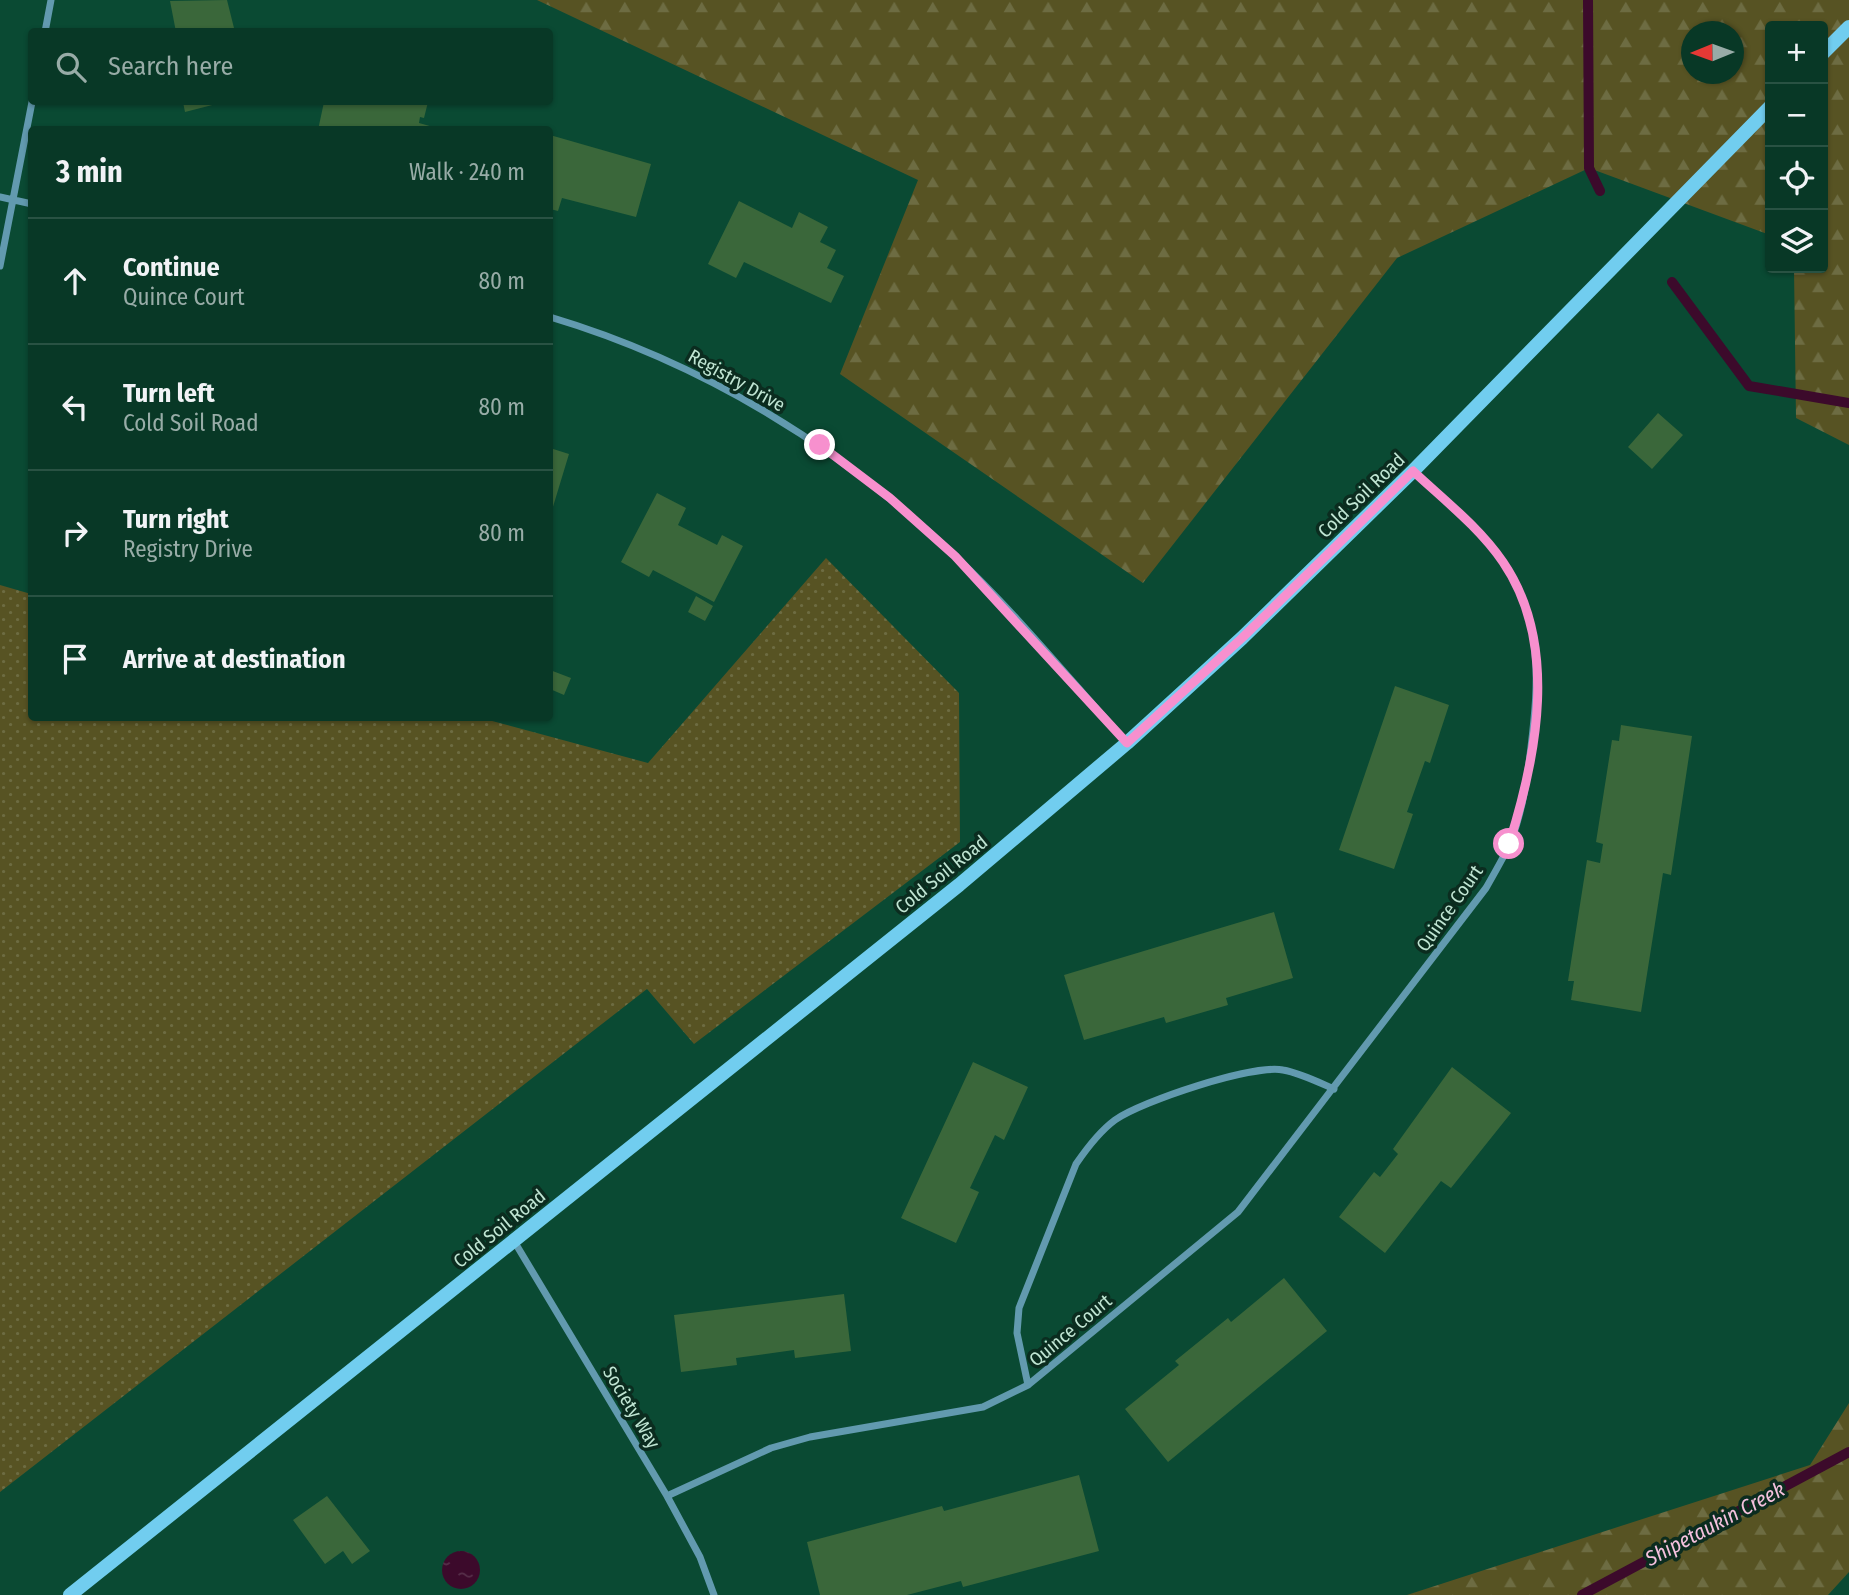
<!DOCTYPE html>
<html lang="en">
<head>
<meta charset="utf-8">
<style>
	:root { --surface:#083826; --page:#113f2e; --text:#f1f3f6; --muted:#98aca7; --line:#295243 }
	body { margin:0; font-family:"Fira Sans Condensed",sans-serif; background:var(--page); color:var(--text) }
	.controls { position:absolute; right:21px; top:21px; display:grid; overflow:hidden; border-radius:7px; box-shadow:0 2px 5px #0004 }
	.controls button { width:63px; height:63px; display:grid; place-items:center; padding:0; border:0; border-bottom:2px solid var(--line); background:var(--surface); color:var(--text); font:35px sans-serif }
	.compass { position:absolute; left:1681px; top:21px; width:63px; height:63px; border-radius:50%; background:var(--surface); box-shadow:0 2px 5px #0004; rotate:269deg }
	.stop { position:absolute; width:21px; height:21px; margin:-16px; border:5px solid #f790ce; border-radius:50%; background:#fff }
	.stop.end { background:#f790ce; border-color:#fff; box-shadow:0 2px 7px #0008 }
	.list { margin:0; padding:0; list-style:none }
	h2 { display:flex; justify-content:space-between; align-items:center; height:91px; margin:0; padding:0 28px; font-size:30px }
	h2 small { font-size:23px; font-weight:400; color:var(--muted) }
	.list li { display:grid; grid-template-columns:46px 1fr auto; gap:21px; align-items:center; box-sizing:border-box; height:126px; padding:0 28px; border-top:2px solid var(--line) }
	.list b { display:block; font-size:26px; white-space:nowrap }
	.list p { margin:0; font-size:23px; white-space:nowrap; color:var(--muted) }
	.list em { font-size:23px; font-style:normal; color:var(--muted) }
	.icon { flex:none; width:38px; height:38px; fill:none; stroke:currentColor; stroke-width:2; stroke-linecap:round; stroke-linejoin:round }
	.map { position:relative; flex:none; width:1849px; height:1595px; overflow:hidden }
	.search { position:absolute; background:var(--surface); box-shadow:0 2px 5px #0004; left:28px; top:28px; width:525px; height:77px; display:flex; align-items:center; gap:18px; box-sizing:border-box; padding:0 24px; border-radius:7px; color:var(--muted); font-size:26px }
	.panel { position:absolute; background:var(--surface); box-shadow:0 2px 5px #0004; left:28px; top:126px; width:525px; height:595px; border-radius:7px }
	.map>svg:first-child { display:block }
	.grass { fill:url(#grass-dots) }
	.forest { fill:url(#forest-firs); fill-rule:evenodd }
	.water { fill:url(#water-ripples) }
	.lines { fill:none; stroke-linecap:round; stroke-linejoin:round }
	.stream { stroke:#3c0a2b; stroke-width:10 }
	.building { fill:#3a673a }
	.street { stroke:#629aaf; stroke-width:7 }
	.secondary { stroke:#71cdef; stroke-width:14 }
	.route { stroke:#f790ce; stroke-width:9 }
	.labels { text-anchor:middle; stroke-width:7; stroke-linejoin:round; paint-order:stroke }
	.street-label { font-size:19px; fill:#c0e5d3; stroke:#0b2c1f }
	.water-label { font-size:21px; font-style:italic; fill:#f5c1de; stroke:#0b2c1f }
</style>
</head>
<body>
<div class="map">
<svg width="1849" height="1595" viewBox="0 0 1849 1595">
	<defs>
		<pattern id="grass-dots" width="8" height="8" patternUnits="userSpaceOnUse" patternTransform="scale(1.75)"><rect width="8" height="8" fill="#575323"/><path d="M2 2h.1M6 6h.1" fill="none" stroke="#6d6c42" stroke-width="1.8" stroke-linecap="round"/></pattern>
		<pattern id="forest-firs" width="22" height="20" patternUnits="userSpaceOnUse" patternTransform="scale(1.75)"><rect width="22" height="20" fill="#575323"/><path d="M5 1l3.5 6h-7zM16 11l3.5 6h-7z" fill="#6d6c42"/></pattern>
		<pattern id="water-ripples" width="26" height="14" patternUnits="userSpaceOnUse" patternTransform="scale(1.75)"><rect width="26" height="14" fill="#3c0a2b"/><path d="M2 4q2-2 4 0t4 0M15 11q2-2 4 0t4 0" fill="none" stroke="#562e49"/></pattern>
	</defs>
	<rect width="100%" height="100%" fill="#0a4a33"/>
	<path class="grass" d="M826,558L959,693L960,842L694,1044L647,989L0,1492V585L31,594L32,718H481L648,763Z"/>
	<path class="forest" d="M537,0H1849V445L1796,418L1794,268H1823V26H1770V235L1589,168L1397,258L1143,583L840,374L918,180ZM1692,32H1734V74H1692Z
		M1849,1403V1572L1828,1595H1407L1810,1465Z"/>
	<path class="water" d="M442 1570a19 19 0 1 1 38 0a19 19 0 1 1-38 0Z"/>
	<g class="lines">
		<path class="stream" d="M1588,0L1589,168L1600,191
			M1672,282L1749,386L1849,403
			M1582,1595L1849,1452"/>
	</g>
	<path class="building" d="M227,0L235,32H176L170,1Z
		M183,102H224L185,112Z
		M324,102L398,104V102H428L424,118L420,117L419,123L444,130H318Z
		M550,135L651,164L636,217L562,198L558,211L550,209Z
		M739,201L792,228L799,212L828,227L820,242L836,250L827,268L844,276L831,303L744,262L736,278L708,264Z
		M1658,413L1683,435L1652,469L1628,447Z
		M550,448L569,454L552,510H550Z
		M657,493L686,508L678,525L717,545L722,535L743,546L714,602L653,570L649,577L621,562Z
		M696,596L713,606L705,621L688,612Z
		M550,670L571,678L564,695L550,689Z
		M1395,686L1449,705L1430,763L1425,761L1407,812L1413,814L1394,869L1339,850Z
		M1621,725L1692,736L1671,875L1663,873L1641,1012L1571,1000L1574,981H1568L1587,860L1600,863L1603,844L1596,842L1612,740L1619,741Z
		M1274,912L1293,978L1226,998L1228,1005L1166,1023L1164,1017L1084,1040L1064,975Z
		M973,1062L1028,1087L1004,1140L995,1135L970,1188L979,1192L956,1243L901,1218Z
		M1452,1067L1511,1113L1451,1188L1441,1181L1385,1253L1339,1217L1374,1172L1380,1177L1398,1154L1393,1149Z
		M1284,1278L1327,1331L1168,1462L1125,1409L1179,1365L1175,1361L1228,1318L1231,1322Z
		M844,1294L851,1351L795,1358L794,1350L736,1358L737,1365L681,1372L674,1315Z
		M1079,1475L1099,1551L963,1587L961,1581L907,1595H820L807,1542L942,1506L944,1511Z
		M327,1496L370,1551L352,1564L343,1551L325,1564L293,1520Z"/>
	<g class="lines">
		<path class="street" d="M45,32L51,0
			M0,197L32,204
			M0,266L32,102
			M550,317C701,362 839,446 954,555C1016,613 1070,680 1127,743
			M514,1241L667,1496L700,1557L714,1595
			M1028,1385L1017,1333L1019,1308L1076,1164C1087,1148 1100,1131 1115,1120C1142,1101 1253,1064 1283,1070C1300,1073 1318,1082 1334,1089
			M667,1496L771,1448L810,1437L983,1407L1028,1385L1238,1212L1486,888C1494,874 1502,860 1509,846C1522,815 1527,780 1531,747C1539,680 1543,622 1503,562C1480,527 1444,500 1413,471"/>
		<path class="secondary" d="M1823,53L1849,27
			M70,1595L959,885L1127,743L1242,638L1413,471L1770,107"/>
	</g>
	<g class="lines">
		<path class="route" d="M820,445L890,498L955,556L1127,743L1242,638L1413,471C1444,500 1479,527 1503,562C1559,644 1537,756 1509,844"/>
	</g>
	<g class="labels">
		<g class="street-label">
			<text transform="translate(737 380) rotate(29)" y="7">Registry Drive</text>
			<text transform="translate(1361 495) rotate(-44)" y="7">Cold Soil Road</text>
			<text transform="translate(941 874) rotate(-39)" y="7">Cold Soil Road</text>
			<text transform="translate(1449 908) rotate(-55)" y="7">Quince Court</text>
			<text transform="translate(499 1228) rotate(-39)" y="7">Cold Soil Road</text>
			<text transform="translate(1070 1330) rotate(-40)" y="7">Quince Court</text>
			<text transform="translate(632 1407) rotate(59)" y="7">Society Way</text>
		</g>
		<g class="water-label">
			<text transform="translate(1715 1524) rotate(-28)" y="7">Shipetaukin Creek</text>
		</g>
	</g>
</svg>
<div class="controls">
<button>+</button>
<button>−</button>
<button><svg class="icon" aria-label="locate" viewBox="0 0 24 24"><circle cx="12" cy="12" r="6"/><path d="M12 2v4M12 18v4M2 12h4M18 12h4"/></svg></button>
<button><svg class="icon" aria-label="layers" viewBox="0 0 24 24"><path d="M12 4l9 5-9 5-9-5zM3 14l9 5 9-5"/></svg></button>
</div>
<svg class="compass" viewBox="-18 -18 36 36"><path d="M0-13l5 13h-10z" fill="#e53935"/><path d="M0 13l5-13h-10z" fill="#98aca7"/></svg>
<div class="stop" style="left:1509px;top:844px"></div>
<div class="stop end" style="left:820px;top:445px"></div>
<div class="search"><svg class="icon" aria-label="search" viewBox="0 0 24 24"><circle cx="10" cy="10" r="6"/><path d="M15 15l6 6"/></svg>Search here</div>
<section class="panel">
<h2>3 min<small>Walk · 240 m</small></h2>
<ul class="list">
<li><svg class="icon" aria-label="ahead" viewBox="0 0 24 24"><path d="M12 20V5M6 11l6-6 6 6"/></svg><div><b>Continue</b><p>Quince Court</p></div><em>80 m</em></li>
<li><svg class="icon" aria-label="left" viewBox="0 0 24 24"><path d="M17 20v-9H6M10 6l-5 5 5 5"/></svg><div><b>Turn left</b><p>Cold Soil Road</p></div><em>80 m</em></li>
<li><svg class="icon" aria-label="right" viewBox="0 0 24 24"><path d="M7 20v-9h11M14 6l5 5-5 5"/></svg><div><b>Turn right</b><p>Registry Drive</p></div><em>80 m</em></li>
<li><svg class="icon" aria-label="arrive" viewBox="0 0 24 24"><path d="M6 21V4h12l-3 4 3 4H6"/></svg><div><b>Arrive at destination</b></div></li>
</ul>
</section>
</div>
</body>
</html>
